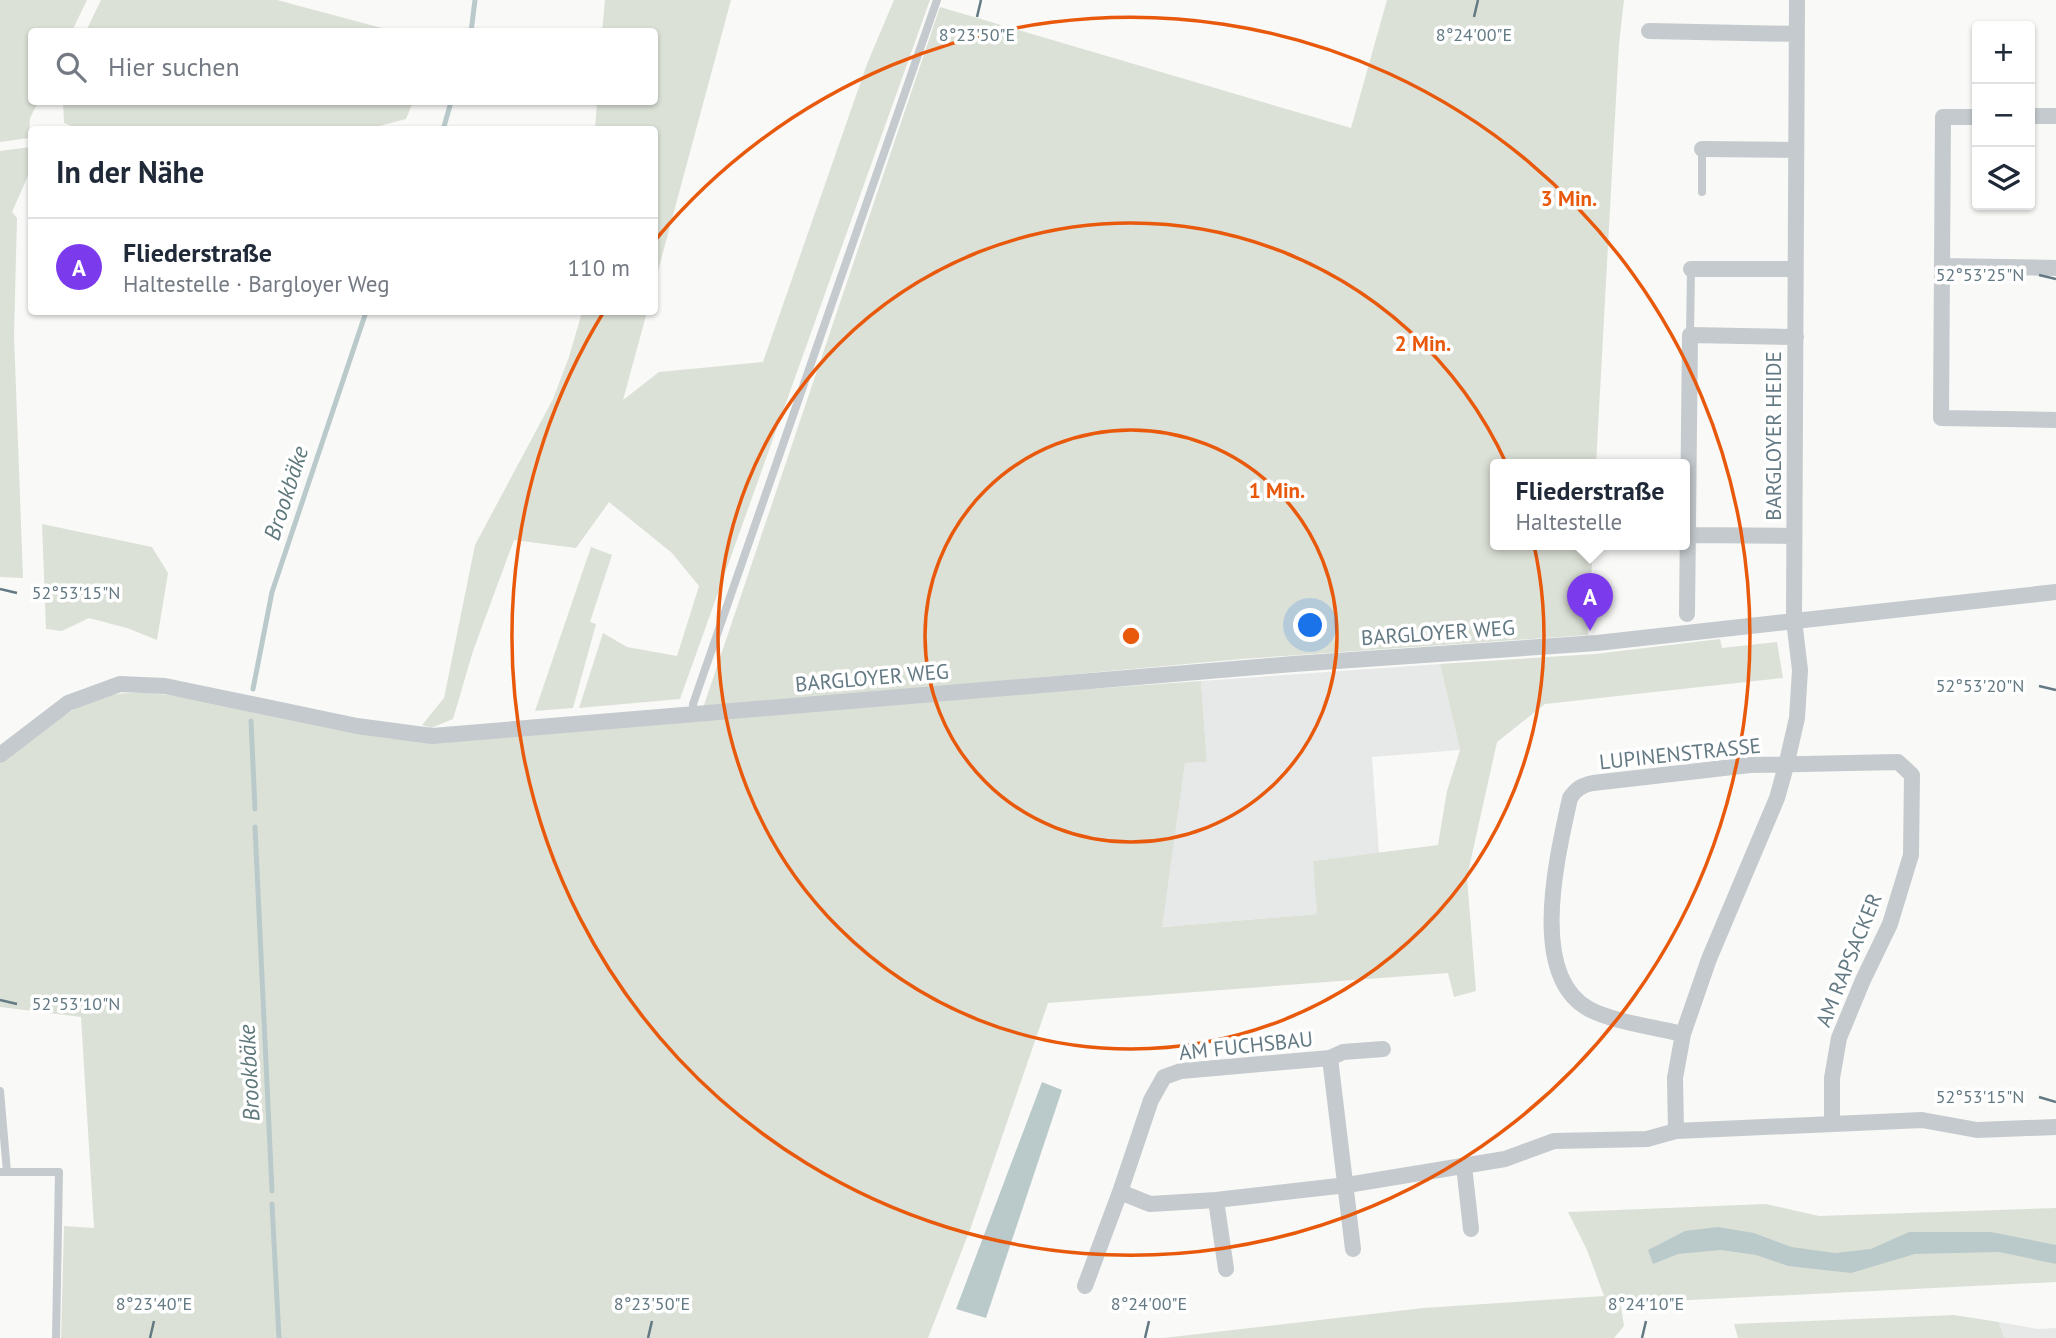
<!DOCTYPE html>
<html lang="de">
<head>
<meta charset="utf-8">
<style>
	:root { --surface:#fff; --page:#f2f2f3; --text:#1f2937; --muted:#747a83; --line:#e0e1e3; --accent:#7c3aed }
	body { margin:0; font-family:"PT Sans",sans-serif; background:var(--page); color:var(--text) }
	.controls { position:absolute; right:21px; top:21px; display:grid; overflow:hidden; border-radius:7px; box-shadow:0 2px 5px #0004 }
	.controls button { width:63px; height:63px; display:grid; place-items:center; padding:0; border:0; border-bottom:2px solid var(--line); background:var(--surface); color:var(--text); font:35px sans-serif }
	.you { position:absolute; left:1311px; top:626px; width:24px; height:24px; margin:-18px; border:5px solid #fff; border-radius:50%; background:#1a73e8; box-shadow:0 0 0 10px #1a73e833 }
	.badge { display:grid; place-items:center; width:46px; height:46px; border-radius:50%; background:var(--accent); color:#fff; font-size:23px; font-weight:700 }
	.pin { position:absolute; translate:-50% -58px; filter:drop-shadow(0 2px 4px #0008) }
	.pin::after { content:''; position:absolute; top:37px; width:24px; height:21px; background:inherit; clip-path:polygon(0 0,100% 0,50% 100%) }
	.popup { position:absolute; left:1490px; top:459px; width:200px; height:91px; box-sizing:border-box; display:grid; place-content:center; border-radius:7px; background:var(--surface); filter:drop-shadow(0 2px 5px #0005); font-size:23px; white-space:nowrap; color:var(--muted) }
	.popup b { font-size:26px; color:var(--text) }
	.popup::after { content:''; position:absolute; left:50%; top:100%; margin-left:-14px; border:14px solid transparent; border-top-color:var(--surface) }
	.list { margin:0; padding:0; list-style:none }
	h2 { display:flex; justify-content:space-between; align-items:center; height:91px; margin:0; padding:0 28px; font-size:30px }
	h2 small { font-size:23px; font-weight:400; color:var(--muted) }
	.list li { display:grid; grid-template-columns:46px 1fr auto; gap:21px; align-items:center; box-sizing:border-box; height:98px; padding:0 28px; border-top:2px solid var(--line) }
	.list b { display:block; font-size:26px; white-space:nowrap }
	.list p { margin:0; font-size:23px; white-space:nowrap; color:var(--muted) }
	.list em { font-size:23px; font-style:normal; color:var(--muted) }
	.icon { flex:none; width:38px; height:38px; fill:none; stroke:currentColor; stroke-width:2; stroke-linecap:round; stroke-linejoin:round }
	.map { position:relative; flex:none; width:2056px; height:1338px; overflow:hidden }
	.search { position:absolute; background:var(--surface); box-shadow:0 2px 5px #0004; left:28px; top:28px; width:630px; height:77px; display:flex; align-items:center; gap:18px; box-sizing:border-box; padding:0 24px; border-radius:7px; color:var(--muted); font-size:26px }
	.panel { position:absolute; background:var(--surface); box-shadow:0 2px 5px #0004; left:28px; top:126px; width:630px; height:189px; border-radius:7px }
	.map>svg:first-child { display:block }
	.built { fill:#e7e9e8 }
	.green { fill:#dce1d7 }
	.water { fill:#bacacb }
	.lines { fill:none; stroke-linecap:round; stroke-linejoin:round }
	.stream { stroke:#bacacb; stroke-width:5 }
	.lane { stroke:#c4cacd; stroke-width:8 }
	.street { stroke:#c4cacd; stroke-width:16 }
	.ticks { fill:none; stroke:#637983; stroke-width:2.5 }
	.ring { fill:none; stroke:#e8590c; stroke-width:3.5 }
	.labels { text-anchor:middle; stroke-width:7; stroke-linejoin:round; paint-order:stroke }
	.street-label { font-size:21px; fill:#637983; stroke:#fff }
	.water-label { font-size:23px; font-style:italic; fill:#5e787c; stroke:#fff }
	.ticks-label { font-size:18px; text-anchor:middle; fill:#637983; stroke:#fff; stroke-width:7; stroke-linejoin:round; paint-order:stroke }
	.centre { fill:#e8590c; stroke:#fff; stroke-width:3.5 }
	.ring-label { font-size:21px; text-anchor:middle; font-weight:bold; fill:#e8590c; stroke:#fff; stroke-width:7; stroke-linejoin:round; paint-order:stroke }
</style>
</head>
<body>
<div class="map">
<svg width="2056" height="1338" viewBox="0 0 2056 1338">
	<rect width="100%" height="100%" fill="#f9f9f7"/>
	<path class="built" d="M1440,664L1460,750L1372,757L1379,853L1313,861L1318,914L1161,927L1185,763L1207,762L1201,681Z
		M1999,1322L2038,1329L2056,1328V1338H2004Z"/>
	<path class="green" d="M0,0H87L72,31L32,32V102H38L30,118L29,138L0,142Z
		M101,0H277L393,31H86Z
		M605,0H731L655,282L654,130L595,129L597,102H654V32L602,31Z
		M894,0H930L680,699L579,708L603,633L627,647L677,656L699,586L672,553L609,502L576,548L514,540L473,651L453,719L431,728L422,725L444,698L475,545L553,399L569,357L582,312H647L623,400L659,372L763,362L867,64Z
		M1387,0H1624L1619,44L1596,465H1496V545H1593L1588,635L1242,659L703,708L940,7L1351,128Z
		M63,102H413L406,119L364,130L79,129L64,123Z
		M31,147V169L12,212L17,218L14,335L23,578L0,577V151Z
		M42,524L152,547L168,573L157,640L127,628L89,618L62,631L46,629Z
		M591,547L612,555L590,622L596,624L573,708L535,711Z
		M1720,639L1722,648L1777,642L1783,678L1545,704L1497,742L1467,877L1476,991L1454,997L1448,973L1048,1003L971,1227L928,1338H61L64,1226L94,1228L81,1017L0,1007V764C29,741 59,714 93,700C144,680 221,706 273,716C313,725 353,732 394,739L1201,681L1207,762L1185,763L1162,927L1317,914L1313,861L1438,845L1447,791L1460,750L1440,664L1595,654Z
		M1766,1204L1819,1216L2056,1208V1282L1650,1302L1620,1300L1624,1326L1614,1338H1163L1423,1308L1604,1296L1587,1250L1568,1212Z
		M1954,1315L1999,1322L2004,1338H1738L1734,1324Z"/>
	<path class="water" d="M1042,1082L1062,1090L986,1318L956,1309Z
		M1718,1227L1754,1233L1791,1247L1835,1253L1871,1249L1909,1232H1991L2056,1245V1264L1999,1252L1915,1254L1851,1273L1788,1266L1756,1255L1721,1250L1678,1254L1653,1264L1648,1250L1685,1231Z"/>
	<g class="lines">
		<path class="stream" d="M471,32L475,0
			M443,130L451,102
			M253,689L272,592L366,312
			M251,721L255,809
			M255,827L272,1191
			M272,1204L279,1338"/>
		<path class="lane" d="M1702,192V149
			M1690,335L1691,269
			M694,714L693,704L937,0
			M0,1091L7,1172
			M0,1172H59L56,1338"/>
		<path class="street" d="M1649,31L1797,34
			M2030,116H2056
			M1977,117H1943L1941,418L2056,420
			M1702,149L1796,150
			M1942,266L2056,268
			M1691,269H1795
			M1688,535L1794,536
			M1687,614L1690,335L1796,337
			M0,755L68,703L120,684L165,686L357,726L432,736L1293,664L1597,643L2056,592
			M1683,1034C1658,1028 1610,1021 1589,1009C1527,975 1558,854 1570,798C1576,789 1582,785 1593,783L1750,765L1898,762L1912,775L1911,855L1890,924L1863,980L1839,1038L1832,1078V1124
			M1330,1058L1343,1052L1383,1049
			M1676,1131L1675,1078L1683,1034L1709,959L1777,798L1786,766L1797,718L1800,670L1794,620L1797,0
			M1464,1166L1471,1229
			M1120,1192L1150,1204L1216,1200L1347,1185L1505,1159L1554,1141L1647,1139L1676,1131L1922,1120L1977,1130L2056,1127
			M1216,1200L1226,1269
			M1085,1286L1120,1192L1151,1100L1164,1077L1181,1071L1330,1058L1353,1249"/>
	</g>
	<path class="ticks" d="M977,17L981,0M1474,17L1478,0M2039,275L2056,279M0,589L17,593M2039,686L2056,690M0,1000L17,1004M2039,1097L2056,1102M150,1338L154,1321M648,1338L652,1321M1145,1338L1149,1321M1642,1338L1646,1321"/>
	<g class="ring">
		<circle cx="1131" cy="636" r="206"/>
		<circle cx="1131" cy="636" r="413"/>
		<path d="M657 238A619 619 0 1 1 603 313"/>
	</g>
	<g class="labels">
		<g class="street-label">
			<text transform="translate(1774 436) rotate(-90)" y="7">BARGLOYER HEIDE</text>
			<text transform="translate(1438 633) rotate(-4)" y="7">BARGLOYER WEG</text>
			<text transform="translate(872 678) rotate(-5)" y="7">BARGLOYER WEG</text>
			<text transform="translate(1680 754) rotate(-6)" y="7">LUPINENSTRASSE</text>
			<text transform="translate(1849 960) rotate(-68)" y="7">AM RAPSACKER</text>
			<text transform="translate(1246 1046) rotate(-6)" y="7">AM FUCHSBAU</text>
		</g>
		<g class="water-label">
			<text transform="translate(286 493) rotate(-72)" y="8">Brookbäke</text>
			<text transform="translate(249 1073) rotate(-93)" y="8">Brookbäke</text>
		</g>
	</g>
	<g class="ticks-label">
		<text x="977" y="41">8°23'50"E</text>
		<text x="1474" y="41">8°24'00"E</text>
		<text x="1980" y="281">52°53'25"N</text>
		<text x="76" y="599">52°53'15"N</text>
		<text x="1980" y="692">52°53'20"N</text>
		<text x="76" y="1010">52°53'10"N</text>
		<text x="1980" y="1103">52°53'15"N</text>
		<text x="154" y="1310">8°23'40"E</text>
		<text x="652" y="1310">8°23'50"E</text>
		<text x="1149" y="1310">8°24'00"E</text>
		<text x="1646" y="1310">8°24'10"E</text>
	</g>
	<circle cx="1131" cy="636" r="10" class="centre"/>
	<g class="ring-label">
		<text x="1569" y="206">3 Min.</text>
		<text x="1423" y="351">2 Min.</text>
		<text x="1277" y="498">1 Min.</text>
	</g>
</svg>
<div class="controls">
<button>+</button>
<button>−</button>
<button><svg class="icon" aria-label="layers" viewBox="0 0 24 24"><path d="M12 4l9 5-9 5-9-5zM3 14l9 5 9-5"/></svg></button>
</div>
<div class="you"></div>
<div class="pin badge" style="left:1590px;top:631px">A</div>
<div class="popup"><b>Fliederstraße</b>Haltestelle</div>
<div class="search"><svg class="icon" aria-label="search" viewBox="0 0 24 24"><circle cx="10" cy="10" r="6"/><path d="M15 15l6 6"/></svg>Hier suchen</div>
<section class="panel">
<h2>In der Nähe<small></small></h2>
<ul class="list">
<li><span class="badge">A</span><div><b>Fliederstraße</b><p>Haltestelle · Bargloyer Weg</p></div><em>110 m</em></li>
</ul>
</section>
</div>
</body>
</html>
